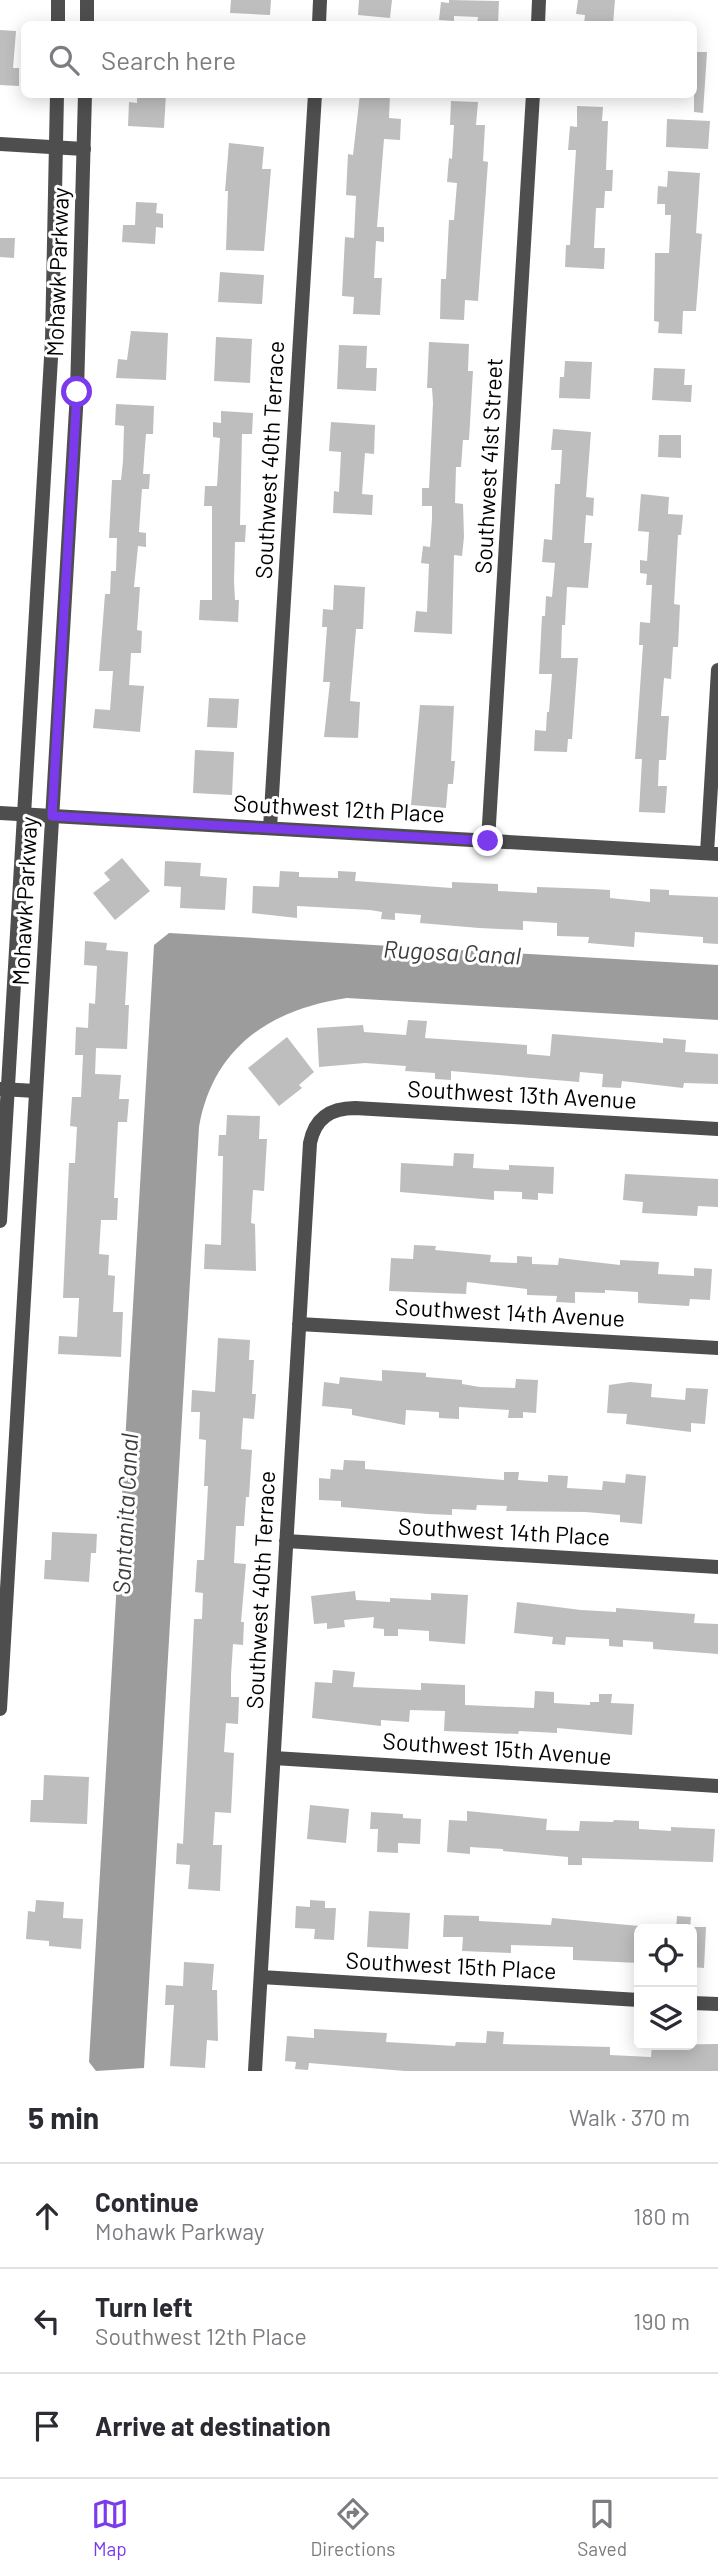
<!DOCTYPE html>
<html lang="en">
<head>
<meta charset="utf-8">
<style>
	:root { --surface:#fff; --page:#f7f7f7; --text:#2b2b33; --muted:#7c7c81; --line:#e1e1e2; --accent:#7c3aed }
	body { margin:0; font-family:Barlow,sans-serif; background:var(--page); color:var(--text) }
	.controls { position:absolute; right:21px; bottom:21px; display:grid; overflow:hidden; border-radius:10px; box-shadow:0 4px 18px #0003 }
	.controls button { width:63px; height:63px; display:grid; place-items:center; padding:0; border:0; border-bottom:2px solid var(--line); background:var(--surface); color:var(--text); font:35px sans-serif }
	.stop { position:absolute; width:21px; height:21px; margin:-16px; border:5px solid #7c3aed; border-radius:50%; background:#fff }
	.stop.end { background:#7c3aed; border-color:#fff; box-shadow:0 2px 7px #0008 }
	.list { margin:0; padding:0; list-style:none }
	h2 { display:flex; justify-content:space-between; align-items:center; height:91px; margin:0; padding:0 28px; font-size:30px }
	h2 small { font-size:23px; font-weight:400; color:var(--muted) }
	.list li { display:grid; grid-template-columns:46px 1fr auto; gap:21px; align-items:center; box-sizing:border-box; height:105px; padding:0 28px; border-top:2px solid var(--line) }
	.list b { display:block; font-size:26px; white-space:nowrap }
	.list p { margin:0; font-size:23px; white-space:nowrap; color:var(--muted) }
	.list em { font-size:23px; font-style:normal; color:var(--muted) }
	.icon { flex:none; width:38px; height:38px; fill:none; stroke:currentColor; stroke-width:2; stroke-linecap:round; stroke-linejoin:round }
	.map { position:relative; flex:none; width:718px; height:2071px; overflow:hidden }
	.search { position:absolute; background:var(--surface); box-shadow:0 4px 18px #0003; left:21px; right:21px; top:21px; height:77px; display:flex; align-items:center; gap:18px; box-sizing:border-box; padding:0 24px; border-radius:10px; color:var(--muted); font-size:26px }
	.sheet { height:406px; background:var(--surface) }
	nav { display:flex; justify-content:space-around; align-items:center; box-sizing:border-box; height:98px; border-top:2px solid var(--line); background:var(--surface); font-size:19px; color:var(--muted) }
	nav a { display:grid; justify-items:center; gap:4px }
	nav .on { color:var(--accent) }
	.map>svg:first-child { display:block }
	.water { fill:#9c9c9c }
	.building { fill:#bebebe }
	.lines { fill:none; stroke-linecap:round; stroke-linejoin:round }
	.minor { stroke:#4e4e4e; stroke-width:14 }
	.tertiary { stroke:#4e4e4e; stroke-width:14 }
	.route { stroke:#7c3aed; stroke-width:9 }
	.labels { text-anchor:middle; stroke-width:6; stroke-linejoin:round; paint-order:stroke }
	.street-label { font-size:23px; fill:#000; stroke:#fff }
	.water-label { font-size:24px; font-style:italic; fill:#3d3d3d; stroke:#fff }
</style>
</head>
<body>
<div class="map">
<svg width="718" height="2071" viewBox="0 0 718 2071">
	<rect width="100%" height="100%" fill="#fff"/>
	<path class="water" d="M169,933L718,965V1020L347,998C271,1009 213,1047 199,1127L144,2068L96,2071L89,2062L154,945Z"/>
	<path class="building" d="M231,0H271L270,15L230,13Z
		M359,0H392L390,18L358,15Z
		M449,0L499,1L498,24H477L478,17L454,16V21L439,20L441,2L449,3Z
		M578,0H615L613,24H584L585,15L576,14Z
		M0,30L16,31L13,68H19V86L0,85Z
		M694,52H707L703,113L694,112Z
		M137,94H166L164,128L128,126L129,102L137,103Z
		M360,94H390L389,118L401,119L400,140L384,139L377,227H384V242L376,241L374,278H382L380,315L353,314L354,297L342,296L345,237L354,238L356,196L346,195L348,154L353,155Z
		M451,101L478,102L476,125H485L483,161L488,162L478,301L465,300L464,320L440,319L441,279H446L449,220H454L457,183L447,182L449,158L452,159L454,125H450Z
		M577,106L603,107L602,121H608L606,170H613L612,191H605L604,208H596L594,248H605L604,269L565,267L566,245H570L576,150H568L570,126L577,127Z
		M667,119L710,121L708,149L666,147Z
		M229,143L264,147L262,169H271L264,251L226,250L228,191H225Z
		M668,171L700,173L696,233L702,234L696,311H683L682,334L658,333L659,322L654,321L655,253H669L671,215H665V204H657L658,186L667,187Z
		M136,202L157,203L156,213L163,214V228L156,227L155,244L122,242L123,225H135Z
		M0,238H15L14,258L0,257Z
		M220,272L264,275L262,304L218,302Z
		M131,331L168,333L166,380L116,378L118,359L127,360Z
		M216,337L252,339L250,383L214,381Z
		M429,342L469,344L468,371H473L469,440H463L461,467H456L455,503L463,504L464,537L462,556L454,555L452,634L414,632L416,611L427,612L429,564L421,563L423,546L430,547L432,519V506H422V488H429L433,403L432,388H427Z
		M339,345L367,346L366,368H377L376,391L337,389Z
		M565,361L592,362L590,399L559,398L560,377H564Z
		M654,368L685,369L684,385H692L691,402L652,400Z
		M116,404L154,406L153,434H146L145,446L143,474H150L149,489H142L141,502L139,532L146,533V547L138,546L134,587H140L137,630L142,631L141,653H131L129,685L144,686L140,732L93,728L95,709L110,710L113,671H99L105,594H110L111,571H116L117,538H109L112,480H121L123,461L124,426L115,425Z
		M221,411L253,413L252,434H242L240,525H246L245,542H235L234,582L235,600H239L238,622L199,620L200,600H212V506H204L205,486H217L220,438L213,437V422L221,423Z
		M331,422L375,425L374,454L365,453L362,494L373,495L372,515L333,513L334,491L339,492L341,452L329,451Z
		M553,429L591,432L586,497L594,498L593,516L586,515L584,543H592L588,588L567,587L565,625H562L561,658H578L572,739H568L567,752L534,751L535,730L546,731L547,712H549L552,674H539L542,616H545L546,596L552,597L555,563L542,562L544,539L552,540L555,484H560L562,450H551Z
		M659,435H681V458L658,457Z
		M641,494L669,497L668,514L683,515L681,535H678L674,604L680,605L678,647H673L671,679L664,678L661,716H669L666,760H659L658,786H667L665,813L639,812L642,759H635L643,645H639L640,622L650,623L652,585H646L647,574L640,573V560L647,561L649,532L638,531Z
		M334,585L365,587L363,629H356L350,701L360,702L358,738L324,737L330,682H323L327,627H322L323,609L333,610Z
		M209,698L239,699L237,728L207,727Z
		M420,705L454,706L451,761H455L453,784H448L446,808L411,805Z
		M195,750L234,752L232,795L193,793Z
		M122,858L150,891L115,920L93,893L110,880L104,873Z
		M165,861L201,863L200,876L227,878L225,910L180,908L181,887L164,886Z
		M280,871L299,872V877L338,878V871L356,872L355,881L452,888V882L498,884V891L537,893V887L593,889L610,890V898L650,902V889L669,890V895L718,897V944L703,943V937L635,932L634,947L588,943L589,937L557,936V923L523,921V930L479,928L420,923L421,915L395,913V920L381,919L382,912L370,910L297,906V918L252,913L253,886L279,887Z
		M85,941L107,943L106,950L128,952L125,1005H129L127,1049L96,1048L95,1074L121,1075L119,1099H129L127,1122H118L114,1198H118L117,1220H101L99,1254L109,1255L108,1275L115,1276L113,1312H123L121,1357L58,1354L59,1336L77,1337L79,1298H63L69,1163H75L77,1127L70,1126L72,1097H81L83,1055H75L76,1027L88,1028L89,1003L95,1004L97,966L84,965Z
		M408,1020L427,1021L425,1038L527,1045V1054L550,1056L552,1034L663,1043V1038L686,1040L685,1052L718,1054V1084L684,1083L683,1088L622,1081L621,1088L602,1087L603,1074L580,1072L579,1082L451,1071V1080L435,1079V1073L405,1071L406,1066L365,1063L319,1067L317,1028L363,1025L364,1032L406,1035Z
		M287,1037L314,1072L299,1085L302,1088L279,1106L248,1068Z
		M227,1115L260,1116L259,1139H267L264,1191L253,1190L251,1223L255,1224L256,1271L204,1269L205,1244L221,1245L223,1156H218L219,1135H226Z
		M454,1153L474,1154L473,1168L509,1170V1165L554,1167L553,1194L538,1193V1200L522,1199V1192L494,1191V1200L400,1192L401,1163L453,1166Z
		M625,1174L718,1179V1207L698,1206L697,1216L642,1213L643,1202L623,1200Z
		M414,1245L436,1246L435,1250L491,1255L490,1262L517,1263V1256L532,1257V1264L558,1265L559,1258L620,1265V1260L659,1262L658,1274L694,1276V1268L712,1269L710,1300L690,1299L689,1306L638,1303V1292L605,1290V1293L575,1292V1303L556,1302L557,1296L527,1295V1289L467,1282L466,1294L389,1291L391,1258L413,1259Z
		M218,1338L250,1340L249,1360H254L252,1394H256L254,1419L243,1418L241,1449L252,1450L249,1497H246L244,1526H236L234,1563L246,1564L241,1622H244L243,1645L233,1644L231,1675V1697H239L238,1724L226,1723L224,1752L234,1753L231,1813L215,1812L213,1845H222L220,1891L188,1889L190,1865L176,1864L177,1843L183,1844L194,1619H202L203,1593L195,1592L197,1560H204L208,1486H204L206,1440L199,1439L200,1412H191L192,1390L215,1392Z
		M382,1370L426,1373V1377L462,1380V1384L480,1387L515,1388L516,1379L538,1380L536,1413L523,1412V1418H508L509,1410L459,1407V1419L439,1418V1412L406,1410L405,1425L352,1415V1409L322,1406L324,1382L339,1384L340,1377L382,1381Z
		M630,1382L652,1384L651,1397L685,1400L686,1388L708,1389L705,1424L691,1423V1432L626,1424L627,1414L607,1413L609,1385Z
		M344,1460L365,1461V1469L478,1478L504,1480V1472H519L518,1480L548,1482V1475L568,1476L567,1488L602,1490L603,1481L625,1483L626,1474L646,1476L642,1524L620,1522V1515L586,1512L506,1511L507,1506L477,1505L476,1510L452,1509V1515L428,1514L341,1507V1501L319,1500V1478L330,1479L331,1469L343,1470Z
		M52,1532L97,1534L96,1553H91L89,1582L44,1579L45,1560H51Z
		M355,1591L356,1600L390,1602V1598L431,1600V1593L468,1595L465,1644L429,1641V1631L398,1629V1636H384V1629L373,1628L374,1617L344,1620L345,1627L327,1629V1623L314,1624L311,1596Z
		M517,1602L581,1610L616,1612V1608L695,1614L694,1623L718,1624V1654L653,1649V1642L623,1640V1647L609,1646V1639L566,1637L565,1645L552,1644L553,1637L514,1633Z
		M333,1670L355,1672L353,1687L421,1690V1683L465,1685V1705L534,1708L535,1691L554,1692V1703L590,1705V1702H599V1694H612L611,1703L634,1704L632,1735L557,1728V1733L519,1731L518,1734L444,1731L445,1711L410,1710L409,1722L381,1720V1726L312,1718L315,1682L332,1683Z
		M44,1775L89,1777L87,1824L30,1822L31,1800H43Z
		M310,1805L349,1809L346,1843L307,1839Z
		M467,1811L547,1819L546,1830L579,1831L580,1821L613,1822L614,1820L639,1821V1829L671,1831V1827L715,1829L713,1862L582,1858V1865H568V1857L503,1851V1849L470,1847V1854L447,1852L449,1820L467,1821Z
		M371,1812L403,1814V1818L421,1819L420,1844L398,1843V1853L377,1852L378,1829H370Z
		M36,1900L64,1902L63,1918L83,1919L81,1949L49,1946V1941L26,1939L28,1911L35,1912Z
		M310,1900L325,1901V1908H336L334,1940L314,1939L315,1929L295,1928L296,1906L310,1907Z
		M369,1911L410,1913L408,1949L367,1947Z
		M444,1915L479,1916V1921L551,1925L552,1918L639,1926V1963L573,1960V1947L511,1945V1953L462,1951L463,1937H443Z
		M677,1916L691,1917L690,1929H676Z
		M692,1927H706L704,1968L692,1967Z
		M184,1962L214,1964L212,1990H217L218,2041L207,2040L205,2068L170,2066L174,2005H165L166,1985L183,1986Z
		M314,2029L387,2033L386,2042L455,2046L456,2042L486,2043L487,2031L504,2032L503,2044L610,2047V2055L651,2057L652,2045L718,2044V2071H405L309,2063L308,2070L295,2069L296,2062L285,2061L287,2036L314,2038Z"/>
	<g class="lines">
		<path class="minor" d="M319,24L320,0
			M538,24L539,0
			M0,144L84,149
			M0,813L718,854
			M270,828L315,94
			M488,841L533,94
			M707,853L718,670
			M0,1089L36,1091
			M299,1324L718,1348
			M286,1541L718,1567
			M274,1758L718,1786
			M261,1977L639,2000
			M692,2003L718,2004
			M255,2071L310,1143C315,1118 331,1108 355,1108L718,1129"/>
		<path class="tertiary" d="M58,24V0
			M87,24V0
			M0,1221L52,341L57,94
			M0,1709L77,392L85,94"/>
	</g>
	<g class="lines">
		<path class="route" d="M77,392L52,816L488,841"/>
	</g>
	<g class="labels">
		<g class="street-label">
			<text transform="translate(58 272) rotate(-88)" y="8">Mohawk Parkway</text>
			<text transform="translate(270 460) rotate(-87)" y="8">Southwest 40th Terrace</text>
			<text transform="translate(489 466) rotate(-87)" y="8">Southwest 41st Street</text>
			<text transform="translate(339 809) rotate(3)" y="8">Southwest 12th Place</text>
			<text transform="translate(25 901) rotate(-87)" y="8">Mohawk Parkway</text>
			<text transform="translate(522 1095) rotate(3)" y="8">Southwest 13th Avenue</text>
			<text transform="translate(510 1313) rotate(3)" y="8">Southwest 14th Avenue</text>
			<text transform="translate(504 1532) rotate(3)" y="8">Southwest 14th Place</text>
			<text transform="translate(261 1590) rotate(-87)" y="8">Southwest 40th Terrace</text>
			<text transform="translate(497 1749) rotate(4)" y="8">Southwest 15th Avenue</text>
			<text transform="translate(451 1966) rotate(3)" y="8">Southwest 15th Place</text>
		</g>
		<g class="water-label">
			<text transform="translate(452 953) rotate(3)" y="8">Rugosa Canal</text>
			<text transform="translate(126 1514) rotate(-87)" y="8">Santanita Canal</text>
		</g>
	</g>
</svg>
<div class="controls">
<button><svg class="icon" aria-label="locate" viewBox="0 0 24 24"><circle cx="12" cy="12" r="6"/><path d="M12 2v4M12 18v4M2 12h4M18 12h4"/></svg></button>
<button><svg class="icon" aria-label="layers" viewBox="0 0 24 24"><path d="M12 4l9 5-9 5-9-5zM3 14l9 5 9-5"/></svg></button>
</div>
<div class="stop" style="left:77px;top:392px"></div>
<div class="stop end" style="left:488px;top:841px"></div>
<div class="search"><svg class="icon" aria-label="search" viewBox="0 0 24 24"><circle cx="10" cy="10" r="6"/><path d="M15 15l6 6"/></svg>Search here</div>
</div>
<section class="sheet">
<h2>5 min<small>Walk · 370 m</small></h2>
<ul class="list">
<li><svg class="icon" aria-label="ahead" viewBox="0 0 24 24"><path d="M12 20V5M6 11l6-6 6 6"/></svg><div><b>Continue</b><p>Mohawk Parkway</p></div><em>180 m</em></li>
<li><svg class="icon" aria-label="left" viewBox="0 0 24 24"><path d="M17 20v-9H6M10 6l-5 5 5 5"/></svg><div><b>Turn left</b><p>Southwest 12th Place</p></div><em>190 m</em></li>
<li><svg class="icon" aria-label="arrive" viewBox="0 0 24 24"><path d="M6 21V4h12l-3 4 3 4H6"/></svg><div><b>Arrive at destination</b></div></li>
</ul>
</section>
<nav>
<a class="on"><svg class="icon" aria-label="map" viewBox="0 0 24 24"><path d="M3 6l6-2 6 2 6-2v14l-6 2-6-2-6 2zM9 4v14M15 6v14"/></svg>Map</a>
<a><svg class="icon" aria-label="directions" viewBox="0 0 24 24"><path d="M12 3l9 9-9 9-9-9zM9 14v-3h6M13 9l2 2-2 2"/></svg>Directions</a>
<a><svg class="icon" aria-label="saved" viewBox="0 0 24 24"><path d="M7 4h10v16l-5-4-5 4z"/></svg>Saved</a>
</nav>
</body>
</html>
